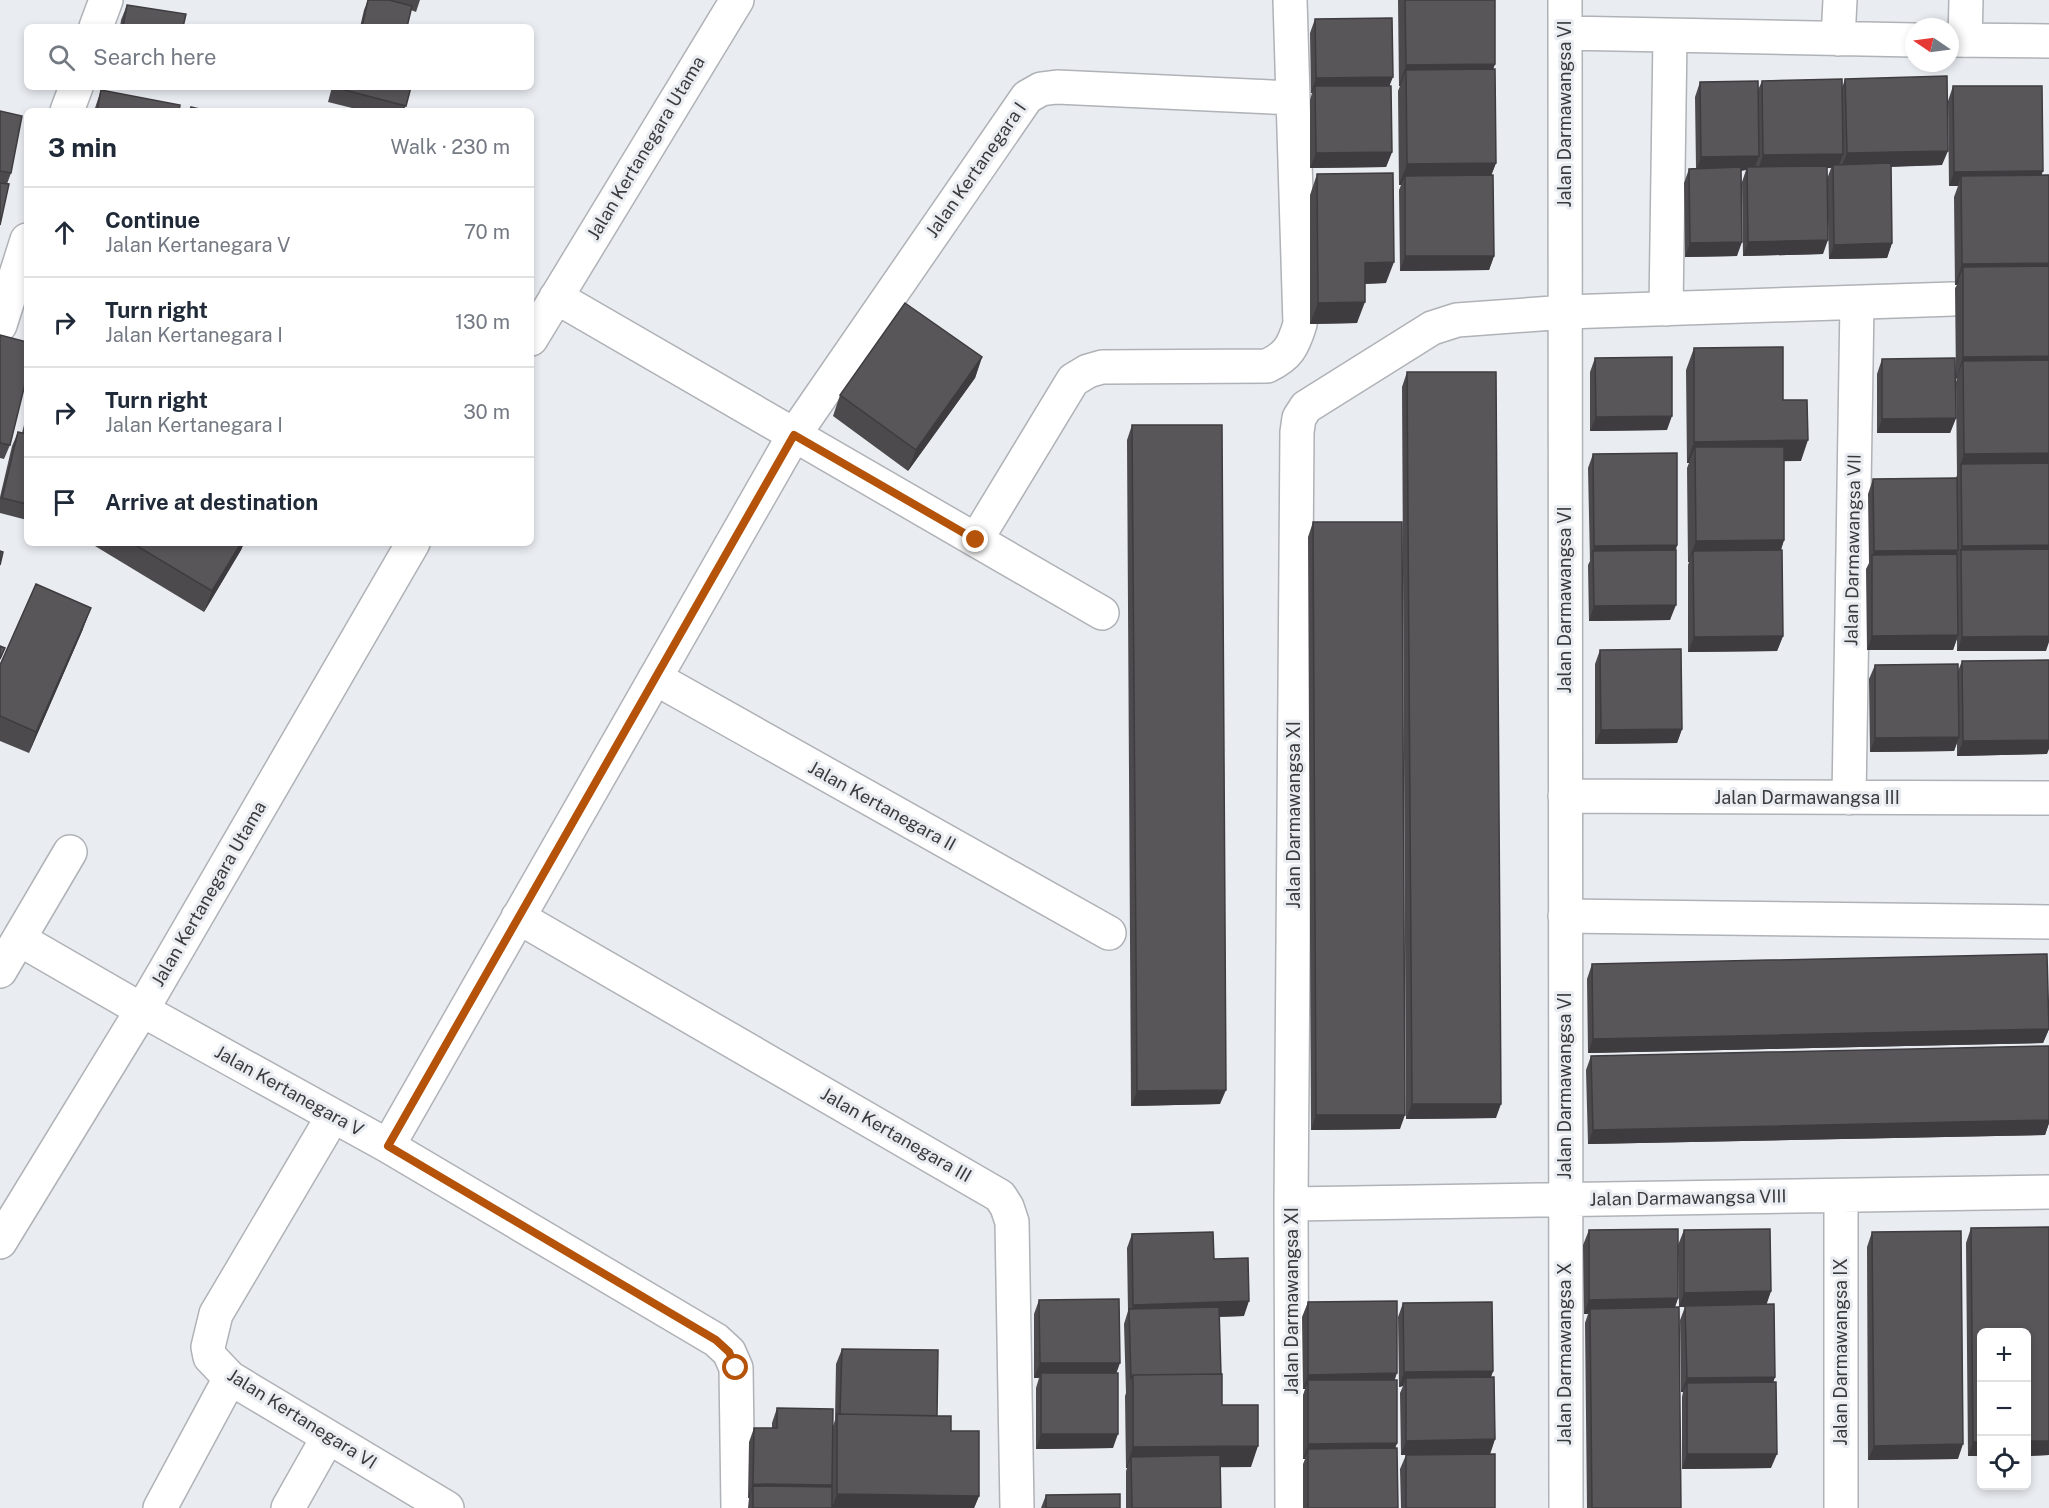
<!DOCTYPE html>
<html lang="en">
<head>
<meta charset="utf-8">
<style>
	:root { --surface:#fff; --page:#f2f2f3; --text:#1f2937; --muted:#747a83; --line:#e0e1e3 }
	body { margin:0; font-family:"Public Sans",sans-serif; background:var(--page); color:var(--text) }
	.controls { position:absolute; right:18px; bottom:18px; display:grid; overflow:hidden; border-radius:9px; box-shadow:0 3px 9px #0003 }
	.controls button { width:54px; height:54px; display:grid; place-items:center; padding:0; border:0; border-bottom:2px solid var(--line); background:var(--surface); color:var(--text); font:30px sans-serif }
	.compass { position:absolute; left:1905px; top:18px; width:54px; height:54px; border-radius:50%; background:var(--surface); box-shadow:0 3px 9px #0003; rotate:283deg }
	.stop { position:absolute; width:18px; height:18px; margin:-14px; border:4px solid #b45309; border-radius:50%; background:#fff }
	.stop.end { background:#b45309; border-color:#fff; box-shadow:0 2px 6px #0008 }
	.list { margin:0; padding:0; list-style:none }
	h2 { display:flex; justify-content:space-between; align-items:center; height:78px; margin:0; padding:0 24px; font-size:26px }
	h2 small { font-size:20px; font-weight:400; color:var(--muted) }
	.list li { display:grid; grid-template-columns:39px 1fr auto; gap:18px; align-items:center; box-sizing:border-box; height:90px; padding:0 24px; border-top:2px solid var(--line) }
	.list b { display:block; font-size:22px; white-space:nowrap }
	.list p { margin:0; font-size:20px; white-space:nowrap; color:var(--muted) }
	.list em { font-size:20px; font-style:normal; color:var(--muted) }
	.icon { flex:none; width:33px; height:33px; fill:none; stroke:currentColor; stroke-width:2; stroke-linecap:round; stroke-linejoin:round }
	.map { position:relative; flex:none; width:2049px; height:1508px; overflow:hidden }
	.search { position:absolute; background:var(--surface); box-shadow:0 3px 9px #0003; left:24px; top:24px; width:510px; height:66px; display:flex; align-items:center; gap:15px; box-sizing:border-box; padding:0 21px; border-radius:9px; color:var(--muted); font-size:22px }
	.panel { position:absolute; background:var(--surface); box-shadow:0 3px 9px #0003; left:24px; top:108px; width:510px; height:438px; border-radius:9px }
	.map>svg:first-child { display:block }
	.lines { fill:none; stroke-linecap:round; stroke-linejoin:round }
	.pedestrian-casing { stroke:#afb2b6; stroke-width:36 }
	.minor-casing { stroke:#afb2b6; stroke-width:36 }
	.pedestrian { stroke:#fff; stroke-width:33 }
	.minor { stroke:#fff; stroke-width:33 }
	.wall { fill:#4d4a4d }
	.shaded-wall { fill:#3e3c3f }
	.building { fill:#59565a; stroke:#3e3c3f; stroke-width:1.5 }
	.route { stroke:#b45309; stroke-width:8 }
	.labels { text-anchor:middle; stroke-width:6; stroke-linejoin:round; paint-order:stroke }
	.street-label { font-size:18px; fill:#393b3d; stroke:#e9ecf1 }
</style>
</head>
<body>
<div class="map">
<svg width="2049" height="1508" viewBox="0 0 2049 1508">
	<rect width="100%" height="100%" fill="#e9ecf1"/>
	<g class="lines">
		<defs>
			<path id="pedestrian" d="M1965,40L1966,0"/>
			<path id="minor" d="M1565,0L1566,1508
				M96,27L106,0
				M1565,33L1914,40
				M1838,39L1840,0
				M1950,40L2049,41
				M67,111L76,87
				M556,297L1102,613
				M1666,309L1670,36
				M0,325L27,240
				M531,339L737,0
				M976,540L1073,380L1088,371L1102,367L1267,366C1288,356 1293,347 1300,324L1290,0
				M655,678L1109,933
				M1565,796L2049,798
				M1849,798L1857,303
				M1565,916L2049,922
				M518,917L1000,1196L1007,1207L1012,1222L1017,1508
				M19,939L142,1010L388,1146L716,1340L729,1352L736,1368L738,1508
				M0,971L70,852
				M333,1116L216,1314L208,1347L210,1357L230,1378L447,1508
				M388,1146L794,435L1027,97L1041,89L1057,87L1292,98
				M1291,1204L2049,1192
				M0,1242L142,1010L413,543
				M160,1508L230,1378
				M288,1508L328,1437
				M1292,1508L1291,1204L1297,432L1299,418L1306,407L1432,328L1457,320L1566,312L1953,299
				M1841,1508V1196"/>
		</defs>
		<use href="#pedestrian" class="pedestrian-casing"/>
		<use href="#minor" class="minor-casing"/>
		<use href="#pedestrian" class="pedestrian"/>
		<use href="#minor" class="minor"/>
	</g>
	<path class="wall" d="M368,0H420L416,12L411,10L407,27H360L364,10Z
		M1398,0H1495V64L1493,69L1496,163L1491,175L1494,256L1489,270L1400,271L1399,190L1401,185H1399L1398,91L1400,86H1399Z
		M127,5L183,27H120L121,20Z
		M1315,19L1390,86L1392,152L1386,167L1310,168V100L1312,93H1311L1310,33Z
		M1845,79L1942,165L1891,167L1892,243L1887,258L1829,259L1827,179L1831,168H1827L1823,254L1743,256L1742,182L1746,170L1741,171L1737,256L1685,257L1684,183L1689,169L1696,168L1695,97L1700,82L1758,90L1762,81L1842,88Z
		M1953,86L2042,175L2046,651H1957V639L1953,650H1867L1866,569L1869,563L1868,494L1873,479L1956,478L1957,475L1956,382L1957,378L1956,379L1955,288L1957,285H1955L1954,197L1958,186H1949L1948,101Z
		M332,87H411L404,111H364L328,102Z
		M101,90L179,111H94Z
		M0,111L11,173L7,184L0,225Z
		M1317,174L1386,283L1365,284L1357,323L1310,324V195Z
		M0,335L10,445L4,459L0,458Z
		M1694,348L1783,400L1801,461H1784V540L1781,550L1783,636L1777,651L1688,652V565L1689,562H1688L1687,468L1689,463H1687L1686,370Z
		M982,357L975,378L908,471L833,416L840,395Z
		M1595,358L1667,430L1590,431V372Z
		M1882,359L1956,418L1950,433H1877V374Z
		M1407,372L1496,1118L1406,1119L1402,387Z
		M27,413V520L0,513V497L12,446L18,432L22,433Z
		M1132,425L1220,1104L1131,1106L1127,440Z
		M1593,454L1677,545L1676,550L1670,620L1589,621L1588,565L1590,561L1588,468Z
		M1313,522L1400,1129L1311,1130L1308,537Z
		M96,543H244L241,550L204,612L95,546Z
		M83,629L29,753L0,741V665Z
		M1600,650L1682,729L1677,743L1595,744V664Z
		M1962,661L2047,754L1957,756V743L1954,751L1870,752L1869,679L1875,665L1958,671Z
		M1592,964L2049,1029L2043,1043L1588,1053L1587,979Z
		M2049,1046V1123L2045,1135L1588,1144L1586,1070L1591,1056Z
		M2049,1227V1455L2026,1456V1332H1982V1456H1968L1966,1243L1971,1228Z
		M1589,1230L1678,1298L1675,1307L1681,1508H1587L1585,1323L1588,1314H1584L1583,1245Z
		M1684,1230L1771,1291L1766,1304L1775,1377L1773,1382L1771,1468L1682,1469V1397L1683,1392H1681L1680,1320L1685,1307H1679L1678,1245Z
		M1872,1232L1958,1459L1868,1460L1867,1247Z
		M1132,1234L1214,1259L1244,1316L1219,1317L1222,1405L1251,1467H1220L1221,1508H1126V1471L1127,1468H1126L1125,1396L1126,1393L1124,1324L1128,1311L1127,1248Z
		M1039,1300L1116,1373L1113,1448L1036,1449V1388L1039,1378H1034V1314Z
		M1308,1302L1395,1380L1397,1443L1395,1448L1398,1508H1303V1464L1305,1459H1303V1395L1305,1389H1303L1302,1317Z
		M1403,1303L1493,1371L1491,1377L1495,1439L1490,1454L1434,1455L1495,1508H1401L1400,1469L1406,1455H1401L1400,1393L1403,1386L1399,1387L1398,1317Z
		M842,1349L937,1416L951,1431L979,1496L974,1508H748L749,1498H748L749,1442L754,1428H772V1423L777,1408L833,1426L835,1420L836,1364Z
		M1046,1495L1120,1508H1041Z"/>
	<path class="shaded-wall" d="M1495,64L1487,85L1406,70L1400,86H1399L1406,65Z
		M1393,77L1387,92L1315,86L1312,93H1311L1316,78Z
		M1948,151L1942,165L1841,168L1847,153Z
		M1392,152L1386,167L1310,168L1316,153Z
		M1843,154L1838,168L1833,165L1831,168L1758,170L1763,155Z
		M1759,156L1754,170L1747,167L1746,170L1696,172L1701,157Z
		M1496,163L1488,184L1405,176L1401,185H1399L1407,164Z
		M2043,171L2038,185L1961,176L1958,186H1949L1954,172Z
		M1828,240L1823,254L1743,256L1748,242Z
		M1742,242L1737,256L1685,257L1690,243Z
		M1892,243L1887,258L1829,259L1834,245Z
		M1405,256H1494L1489,270L1400,271Z
		M1394,262L1386,283L1357,284L1365,263Z
		M2049,263V269L1963,267L1957,285H1955L1962,264Z
		M1365,302L1357,323L1310,324L1318,303Z
		M2049,356V367L1963,361L1957,378L1956,379L1963,357Z
		M982,357L975,378L908,471L916,450Z
		M1672,416L1667,430L1590,431L1596,417Z
		M1956,418L1950,433H1877L1882,419Z
		M1808,440L1801,461L1695,462V447L1689,463H1687L1694,442Z
		M2049,453V465L1961,464L1957,475L1964,454Z
		M1784,540L1777,561L1693,551L1689,562H1688L1696,541Z
		M241,543H244L241,550L204,612L212,591Z
		M1677,545L1672,560L1593,551L1589,561L1594,546Z
		M2049,545V551L1961,550L1957,560L1962,546Z
		M1958,550L1953,564L1872,557L1874,551Z
		M1676,605L1670,620L1589,621L1594,606Z
		M91,608L83,629L29,753L36,732Z
		M1958,635L1953,650H1867L1872,636Z
		M1783,636L1777,651L1688,652L1694,637Z
		M2049,636V642L2046,651H1957L1962,637Z
		M1682,729L1677,743L1595,744L1601,730Z
		M1959,737L1954,751L1870,752L1875,738Z
		M2049,740V749L2047,754L1957,756L1963,741Z
		M2049,1029L2043,1043L1588,1053L1593,1039Z
		M1226,1090L1220,1104L1131,1106L1137,1091Z
		M1412,1104H1501L1496,1118L1406,1119Z
		M1316,1115H1405L1400,1129L1311,1130Z
		M2049,1120V1123L2045,1135L1588,1144L1593,1130Z
		M1771,1291L1766,1306L1679,1307L1684,1293Z
		M1678,1298L1673,1313L1590,1309L1588,1314H1584L1589,1300Z
		M1249,1301L1244,1316L1129,1319V1317L1133,1305Z
		M1040,1363H1120L1115,1377L1041,1373L1039,1378H1034Z
		M1493,1371L1488,1385L1406,1378L1403,1386L1399,1387L1404,1372Z
		M1397,1373L1392,1388L1308,1380L1305,1389H1303L1308,1375Z
		M1775,1377L1770,1391L1687,1383L1683,1392H1681L1687,1378Z
		M1041,1434H1118L1113,1448L1036,1449Z
		M1495,1439L1490,1454L1401,1455L1406,1441Z
		M2026,1441H2049V1455L2026,1456Z
		M1973,1442H1982V1456H1968Z
		M1397,1443L1392,1457L1308,1449L1305,1459H1303L1308,1444Z
		M1963,1444L1958,1459L1868,1460L1874,1446Z
		M1258,1446L1251,1467L1131,1468V1457L1127,1468H1126L1133,1447Z
		M1687,1454H1777L1771,1468L1682,1469Z
		M753,1484L832,1485L827,1499L753,1486L749,1498H748Z
		M837,1494L979,1496L974,1508H834V1507V1508H832Z"/>
	<path class="building" d="M368,0H389L412,6L407,27H362Z
		M1405,0H1495V64L1406,65Z
		M127,5L186,14L183,27H123Z
		M1392,18L1393,77L1316,78L1315,19Z
		M1495,69L1496,163L1407,164L1406,70Z
		M1947,76L1948,151L1847,153L1845,79Z
		M1842,79L1843,154L1763,155L1762,81Z
		M1758,81L1759,156L1701,157L1700,82Z
		M1315,86H1391L1392,152L1316,153Z
		M1953,86H2042L2043,171L1954,172Z
		M333,87H411L406,106Z
		M101,90L180,105L179,111H97Z
		M191,107L208,111H190Z
		M0,111L22,116L11,173L0,171Z
		M1891,163L1892,243L1834,245L1833,165Z
		M1827,166L1828,240L1748,242L1747,167Z
		M1741,167L1742,242L1690,243L1689,169Z
		M1393,173L1394,262L1365,263V302L1318,303L1317,174Z
		M1493,175L1494,256H1405V176Z
		M2049,175V263L1962,264L1961,176Z
		M0,183L9,184L0,225Z
		M2049,266V356L1963,357V267Z
		M905,303L982,357L916,450L840,395Z
		M0,335L27,342V376L10,445L0,443Z
		M1783,347V400H1807L1808,440L1694,442V348Z
		M1672,357V416L1596,417L1595,358Z
		M1955,358L1956,418L1882,419V359Z
		M2049,360V453L1964,454L1963,361Z
		M1407,372H1496L1501,1104H1412Z
		M27,419V430L25,429Z
		M1132,425H1222L1226,1090L1137,1091Z
		M18,432L27,434V504L2,498Z
		M1695,447H1784V540L1696,541Z
		M1677,453V545L1594,546L1593,454Z
		M2049,463V545L1962,546L1961,464Z
		M1957,478L1958,550L1874,551L1873,479Z
		M1313,522H1402L1405,1115H1316Z
		M132,543H241L212,591Z
		M2049,549V636L1962,637L1961,550Z
		M1676,550V605L1594,606L1593,551Z
		M1782,550L1783,636L1694,637L1693,551Z
		M0,551L3,552L0,565Z
		M1957,554L1958,635L1872,636V555Z
		M36,584L91,608L36,732L0,716V665Z
		M0,646L5,648L0,659Z
		M1681,649L1682,729L1601,730L1600,650Z
		M2049,660V740L1963,741L1962,661Z
		M1958,664L1959,737L1875,738V665Z
		M2047,954L2049,1029L1593,1039L1592,964Z
		M2049,1046V1120L1593,1130L1591,1056Z
		M2049,1227V1441H2026V1332H1982V1442H1973L1971,1228Z
		M1678,1229V1298L1589,1300V1230Z
		M1770,1229L1771,1291L1684,1293V1230Z
		M1961,1231L1963,1444L1874,1446L1872,1232Z
		M1213,1232L1214,1259L1248,1258L1249,1301L1133,1305L1132,1234Z
		M1119,1299L1120,1363H1040L1039,1300Z
		M1397,1301V1373L1308,1375V1302Z
		M1492,1302L1493,1371L1404,1372L1403,1303Z
		M1774,1304L1775,1377L1687,1378L1685,1306Z
		M1219,1307L1221,1374L1133,1375L1131,1379L1129,1309Z
		M1679,1307L1681,1508H1592L1590,1309Z
		M842,1349L938,1350L937,1416L840,1414Z
		M1041,1373H1118V1434H1041Z
		M1222,1374V1405H1258V1446L1133,1447V1375Z
		M1494,1377L1495,1439L1406,1441V1378Z
		M1308,1380H1397V1443L1308,1444Z
		M1776,1382L1777,1454H1687V1383Z
		M777,1408L833,1409L832,1485L753,1484L754,1428H777Z
		M837,1414L951,1416V1431H979V1496L837,1494Z
		M1397,1448L1398,1508H1308V1449Z
		M1495,1454V1508H1406V1455Z
		M1220,1455L1221,1508H1132L1131,1457Z
		M753,1486L832,1487V1508H753Z
		M1120,1494V1508H1046V1495Z
		M834,1507H948V1508H834Z"/>
	<g class="lines">
		<path class="route" d="M736,1368L729,1352L716,1340L388,1146L794,435L976,540"/>
	</g>
	<g class="labels">
		<g class="street-label">
			<text transform="translate(1565 114) rotate(-90)" y="6">Jalan Darmawangsa VI</text>
			<text transform="translate(646 148) rotate(-59)" y="6">Jalan Kertanegara Utama</text>
			<text transform="translate(976 170) rotate(-55)" y="6">Jalan Kertanegara I</text>
			<text transform="translate(1853 550) rotate(-89)" y="6">Jalan Darmawangsa VII</text>
			<text transform="translate(1565 600) rotate(-90)" y="6">Jalan Darmawangsa VI</text>
			<text x="1807" y="804">Jalan Darmawangsa III</text>
			<text transform="translate(882 806) rotate(29)" y="6">Jalan Kertanegara II</text>
			<text transform="translate(1294 815) rotate(-90)" y="6">Jalan Darmawangsa XI</text>
			<text transform="translate(209 894) rotate(-60)" y="6">Jalan Kertanegara Utama</text>
			<text transform="translate(1565 1086) rotate(-90)" y="6">Jalan Darmawangsa VI</text>
			<text transform="translate(289 1091) rotate(29)" y="6">Jalan Kertanegara V</text>
			<text transform="translate(896 1135) rotate(30)" y="6">Jalan Kertanegara III</text>
			<text transform="translate(1688 1198) rotate(-1)" y="6">Jalan Darmawangsa VIII</text>
			<text transform="translate(1292 1301) rotate(-90)" y="6">Jalan Darmawangsa XI</text>
			<text transform="translate(1841 1352) rotate(-90)" y="6">Jalan Darmawangsa IX</text>
			<text transform="translate(1565 1354) rotate(-90)" y="6">Jalan Darmawangsa X</text>
			<text transform="translate(302 1419) rotate(32)" y="6">Jalan Kertanegara VI</text>
		</g>
	</g>
</svg>
<div class="controls">
<button>+</button>
<button>−</button>
<button><svg class="icon" aria-label="locate" viewBox="0 0 24 24"><circle cx="12" cy="12" r="6"/><path d="M12 2v4M12 18v4M2 12h4M18 12h4"/></svg></button>
</div>
<svg class="compass" viewBox="-18 -18 36 36"><path d="M0-13l5 13h-10z" fill="#e53935"/><path d="M0 13l5-13h-10z" fill="#747a83"/></svg>
<div class="stop" style="left:736px;top:1368px"></div>
<div class="stop end" style="left:976px;top:540px"></div>
<div class="search"><svg class="icon" aria-label="search" viewBox="0 0 24 24"><circle cx="10" cy="10" r="6"/><path d="M15 15l6 6"/></svg>Search here</div>
<section class="panel">
<h2>3 min<small>Walk · 230 m</small></h2>
<ul class="list">
<li><svg class="icon" aria-label="ahead" viewBox="0 0 24 24"><path d="M12 20V5M6 11l6-6 6 6"/></svg><div><b>Continue</b><p>Jalan Kertanegara V</p></div><em>70 m</em></li>
<li><svg class="icon" aria-label="right" viewBox="0 0 24 24"><path d="M7 20v-9h11M14 6l5 5-5 5"/></svg><div><b>Turn right</b><p>Jalan Kertanegara I</p></div><em>130 m</em></li>
<li><svg class="icon" aria-label="right" viewBox="0 0 24 24"><path d="M7 20v-9h11M14 6l5 5-5 5"/></svg><div><b>Turn right</b><p>Jalan Kertanegara I</p></div><em>30 m</em></li>
<li><svg class="icon" aria-label="arrive" viewBox="0 0 24 24"><path d="M6 21V4h12l-3 4 3 4H6"/></svg><div><b>Arrive at destination</b></div></li>
</ul>
</section>
</div>
</body>
</html>
